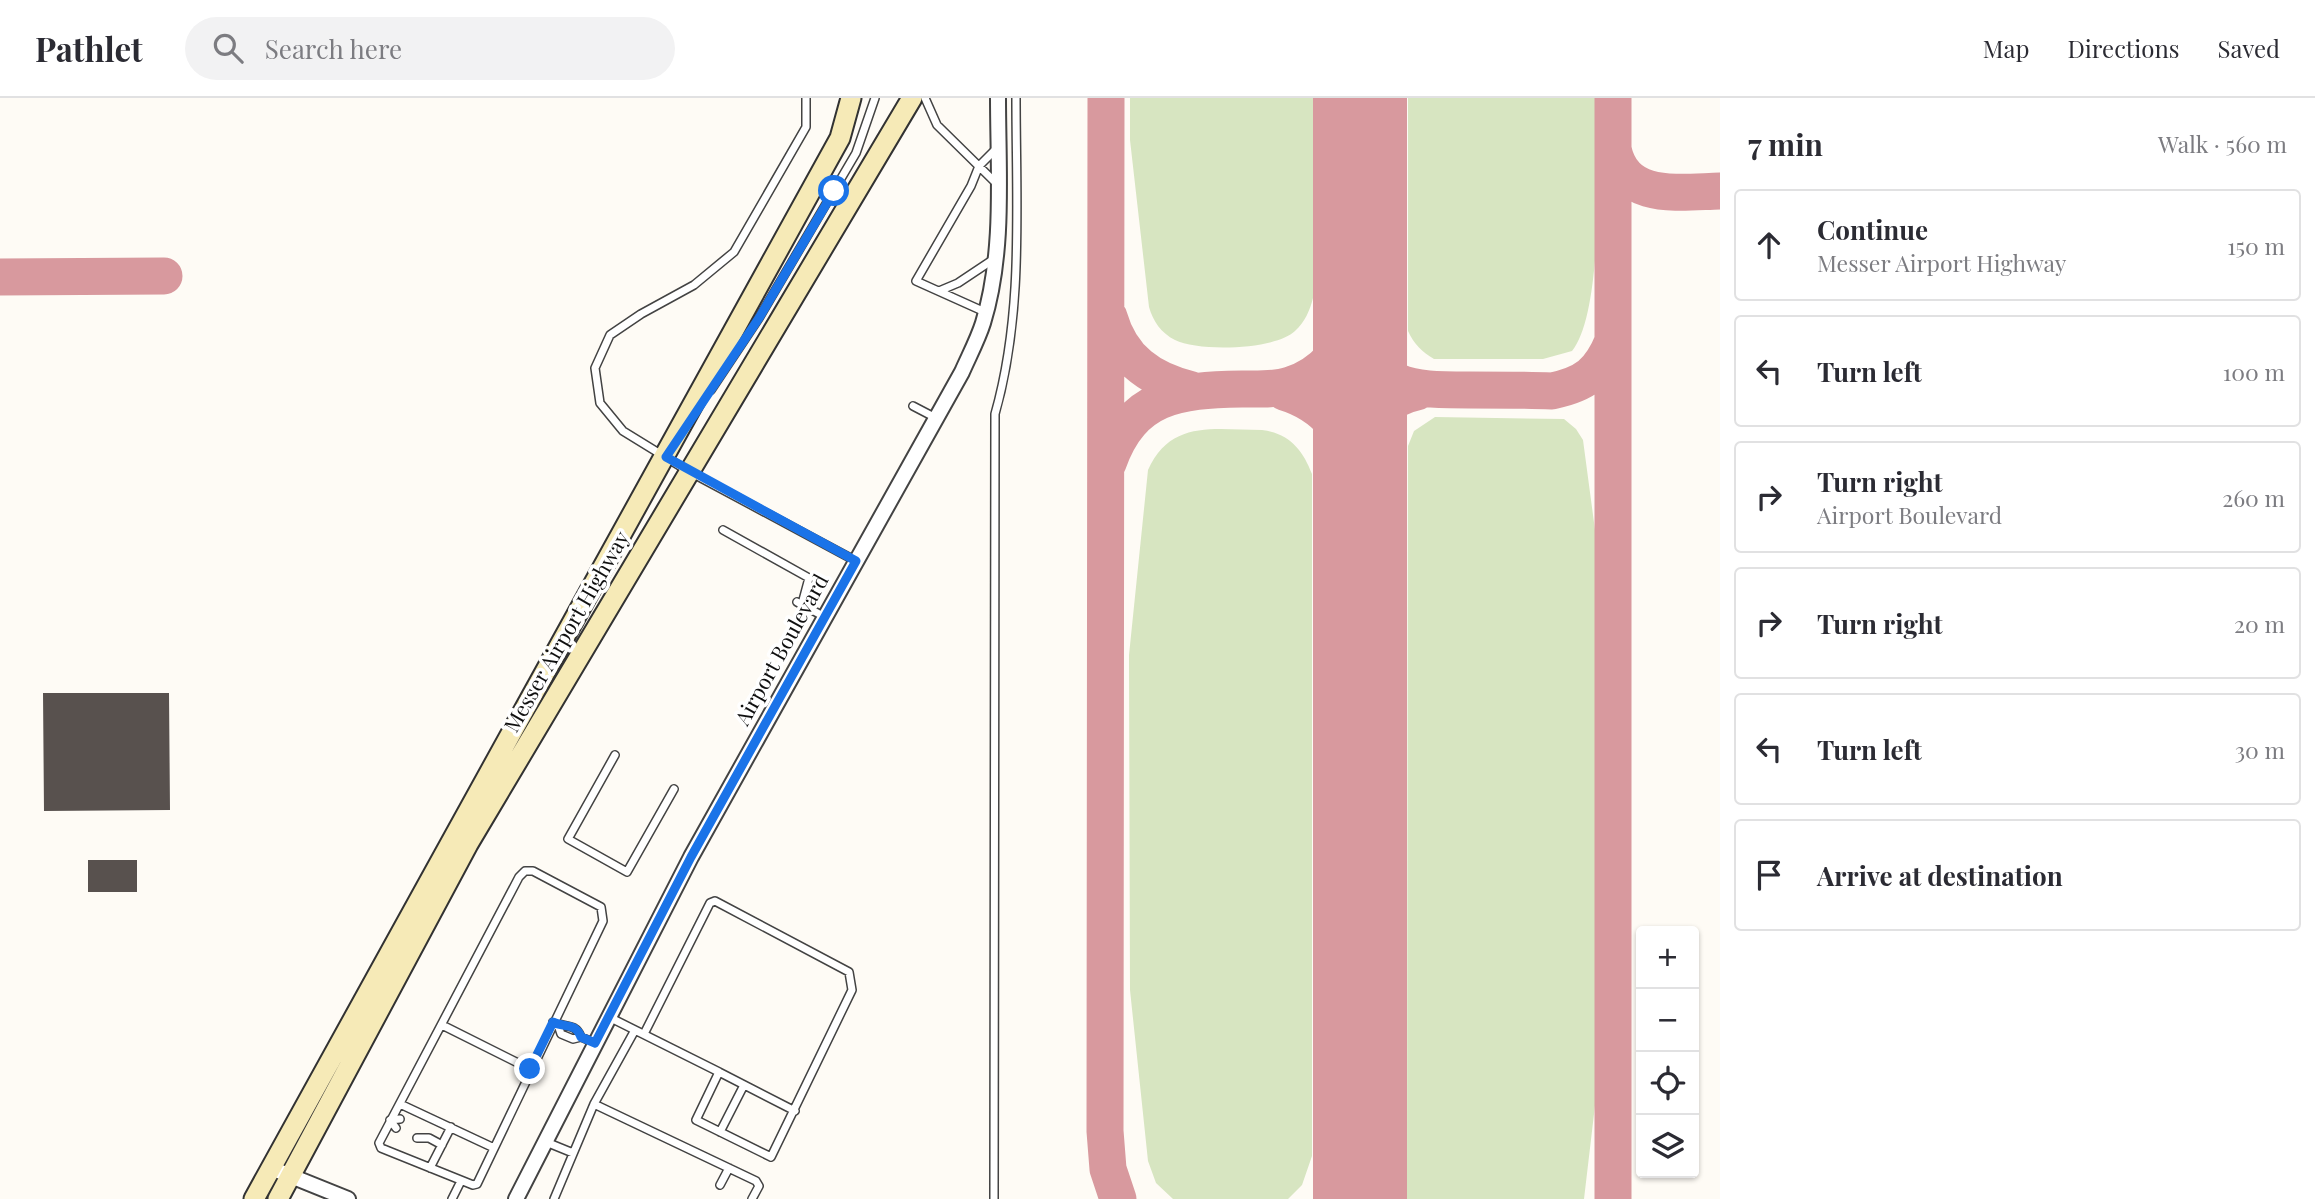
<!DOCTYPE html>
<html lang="en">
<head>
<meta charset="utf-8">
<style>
	:root { --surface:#fff; --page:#f2f2f3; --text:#2b2b33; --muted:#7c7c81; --line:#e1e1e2 }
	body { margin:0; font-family:"Playfair Display",serif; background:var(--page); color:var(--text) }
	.controls { position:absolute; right:21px; bottom:21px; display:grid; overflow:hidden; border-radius:7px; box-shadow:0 2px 5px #0004 }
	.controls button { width:63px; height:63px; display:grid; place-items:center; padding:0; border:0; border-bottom:2px solid var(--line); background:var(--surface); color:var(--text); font:35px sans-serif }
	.stop { position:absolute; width:21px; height:21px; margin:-16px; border:5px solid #1a73e8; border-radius:50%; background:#fff }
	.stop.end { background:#1a73e8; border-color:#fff; box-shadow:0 2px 7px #0008 }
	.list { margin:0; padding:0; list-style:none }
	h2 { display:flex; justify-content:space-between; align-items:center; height:91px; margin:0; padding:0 28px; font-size:30px }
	h2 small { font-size:23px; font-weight:400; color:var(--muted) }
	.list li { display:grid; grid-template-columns:46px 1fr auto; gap:21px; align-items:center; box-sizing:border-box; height:112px; margin:0 14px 14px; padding:0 14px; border:2px solid var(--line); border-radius:7px }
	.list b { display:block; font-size:26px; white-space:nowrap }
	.list p { margin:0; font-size:23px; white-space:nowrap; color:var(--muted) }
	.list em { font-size:23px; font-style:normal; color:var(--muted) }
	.icon { flex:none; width:38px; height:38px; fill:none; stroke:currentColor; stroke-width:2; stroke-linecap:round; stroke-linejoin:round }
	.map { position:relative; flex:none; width:1720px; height:1101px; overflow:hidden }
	header { display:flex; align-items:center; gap:42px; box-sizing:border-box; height:98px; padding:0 35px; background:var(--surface); border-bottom:2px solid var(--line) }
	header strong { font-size:33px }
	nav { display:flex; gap:38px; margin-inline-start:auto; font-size:24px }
	.search { width:490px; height:63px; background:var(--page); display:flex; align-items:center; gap:18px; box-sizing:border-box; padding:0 24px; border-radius:38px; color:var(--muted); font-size:26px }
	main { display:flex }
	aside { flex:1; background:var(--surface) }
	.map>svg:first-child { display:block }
	.green { fill:#d7e5c1 }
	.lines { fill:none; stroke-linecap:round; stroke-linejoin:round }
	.taxiway { stroke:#d8999e; stroke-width:37 }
	.runway { stroke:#d8999e; stroke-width:94 }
	.building { fill:#58514e }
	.service-casing { stroke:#434343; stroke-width:10 }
	.minor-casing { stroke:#434343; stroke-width:18 }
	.secondary-casing { stroke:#323232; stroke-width:23 }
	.service { stroke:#fff; stroke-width:7 }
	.minor { stroke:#fff; stroke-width:14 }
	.secondary { stroke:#f6eab7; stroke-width:19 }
	.route { stroke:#1a73e8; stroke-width:9 }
	.labels { text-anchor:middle; stroke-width:7; stroke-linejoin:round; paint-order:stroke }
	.street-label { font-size:21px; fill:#101010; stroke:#fff }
</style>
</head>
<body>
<header>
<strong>Pathlet</strong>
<div class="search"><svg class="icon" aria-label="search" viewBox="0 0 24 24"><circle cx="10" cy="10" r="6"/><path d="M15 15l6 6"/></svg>Search here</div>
<nav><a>Map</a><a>Directions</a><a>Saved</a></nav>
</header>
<main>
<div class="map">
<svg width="1720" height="1101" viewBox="0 0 1720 1101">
	<rect width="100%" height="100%" fill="#fefbf5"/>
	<path class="green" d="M1130,0H1313V200C1310,212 1305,224 1295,233C1275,252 1199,254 1175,242C1161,235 1153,223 1149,209L1130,42Z
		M1408,0H1598C1598,54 1604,214 1572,253L1543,261H1434C1422,254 1414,246 1408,233Z
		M1435,319L1564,321L1576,331L1583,342L1597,447L1598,982L1584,1101H1407L1408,348L1414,333Z
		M1262,332C1289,335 1303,352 1312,376V1058L1302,1087L1288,1101H1173L1156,1085L1148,1063L1130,892L1129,557L1148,372C1171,321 1215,332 1262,332Z"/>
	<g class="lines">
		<path class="taxiway" d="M1106,0L1105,1033L1108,1071L1118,1101
			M1613,0V1101
			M1613,51C1624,104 1679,94 1720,93
			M0,179L164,178
			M1109,219C1121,261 1150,282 1192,292
			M1360,224C1373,292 1409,292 1469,292C1497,292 1524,292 1552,293C1585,286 1600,275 1613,243
			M1286,291L1413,292
			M1284,294C1327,307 1349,338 1360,380
			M1360,345C1372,319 1388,300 1417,294
			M1108,365C1132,297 1178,292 1242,291C1258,291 1275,292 1290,287C1325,277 1345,247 1360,216"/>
		<path class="runway" d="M1360,1101V0"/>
	</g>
	<path class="building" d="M43,595H169L170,712L44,713Z
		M88,762H137V794H88Z"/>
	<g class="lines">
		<defs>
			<path id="service" d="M806,0V29L734,154L694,187L641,216L610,237L595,270L600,305L623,333L688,373L856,463
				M925,0L937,27L998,87
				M939,193L958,185L994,161
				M985,214L916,183L971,88L979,68L995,52
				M711,292L759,220L856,55L875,0
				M913,308L936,320
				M723,432L809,480L802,506
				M797,504L825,519
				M615,657L568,741L627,774L674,691
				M525,773H533L601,809L603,823L477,1086L473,1087L381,1050L379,1045L519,779Z
				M609,919L719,974L696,1022L771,1059L852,892L849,874L715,803L710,805L644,936
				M553,924C564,930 575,924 581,939L595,945
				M442,927L530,971
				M558,927L561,936L573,941L581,939
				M719,974L795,1013
				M400,1006L494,1050
				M594,1006L635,932
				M396,1030L390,1022L400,1021
				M720,1034L744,987
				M417,1040H429L442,1047
				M546,1044L573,1055
				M430,1070L451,1029
				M720,1087L729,1070
				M452,1101L461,1083
				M554,1101L594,1006L756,1083L759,1088L752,1101
				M994,1101L995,316C1024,214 1016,106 1016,0"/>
			<path id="minor" d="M271,1070L348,1101
				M516,1101L691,759L962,274C969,258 978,241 983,225C1005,154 998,73 998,0"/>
			<path id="secondary" d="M254,1101L840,40L851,0
				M278,1101L468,746L912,0"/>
		</defs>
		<use href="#service" class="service-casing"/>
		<use href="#minor" class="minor-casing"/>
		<use href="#secondary" class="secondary-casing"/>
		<use href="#service" class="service"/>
		<use href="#minor" class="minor"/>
		<use href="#secondary" class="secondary"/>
	</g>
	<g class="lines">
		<path class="route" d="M530,971L553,924C564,930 575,924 581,939L595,945L691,759L856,463L666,359L759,220L834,93"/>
	</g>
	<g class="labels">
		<g class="street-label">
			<text transform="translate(567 534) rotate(-60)" y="7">Messer Airport Highway</text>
			<text transform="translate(782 552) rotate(-61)" y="7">Airport Boulevard</text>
		</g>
	</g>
</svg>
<div class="controls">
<button>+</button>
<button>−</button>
<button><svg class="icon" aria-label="locate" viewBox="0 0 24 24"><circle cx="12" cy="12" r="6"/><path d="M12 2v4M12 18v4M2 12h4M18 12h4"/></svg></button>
<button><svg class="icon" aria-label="layers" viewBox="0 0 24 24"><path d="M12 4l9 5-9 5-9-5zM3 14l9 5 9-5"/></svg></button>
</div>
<div class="stop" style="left:834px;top:93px"></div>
<div class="stop end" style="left:530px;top:971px"></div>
</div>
<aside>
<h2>7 min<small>Walk · 560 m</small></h2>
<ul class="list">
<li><svg class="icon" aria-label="ahead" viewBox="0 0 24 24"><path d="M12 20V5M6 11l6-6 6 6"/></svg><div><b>Continue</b><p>Messer Airport Highway</p></div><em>150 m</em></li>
<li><svg class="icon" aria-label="left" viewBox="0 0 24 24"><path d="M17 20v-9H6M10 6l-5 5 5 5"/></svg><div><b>Turn left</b></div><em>100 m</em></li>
<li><svg class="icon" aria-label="right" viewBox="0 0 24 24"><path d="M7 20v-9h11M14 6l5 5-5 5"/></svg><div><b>Turn right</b><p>Airport Boulevard</p></div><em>260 m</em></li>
<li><svg class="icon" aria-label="right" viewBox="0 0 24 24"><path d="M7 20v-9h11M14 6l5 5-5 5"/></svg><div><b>Turn right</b></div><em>20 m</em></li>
<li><svg class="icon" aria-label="left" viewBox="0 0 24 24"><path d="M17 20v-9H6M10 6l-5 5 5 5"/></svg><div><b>Turn left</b></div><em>30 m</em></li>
<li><svg class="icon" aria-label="arrive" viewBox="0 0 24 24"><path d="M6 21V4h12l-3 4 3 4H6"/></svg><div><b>Arrive at destination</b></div></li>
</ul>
</aside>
</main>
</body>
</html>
